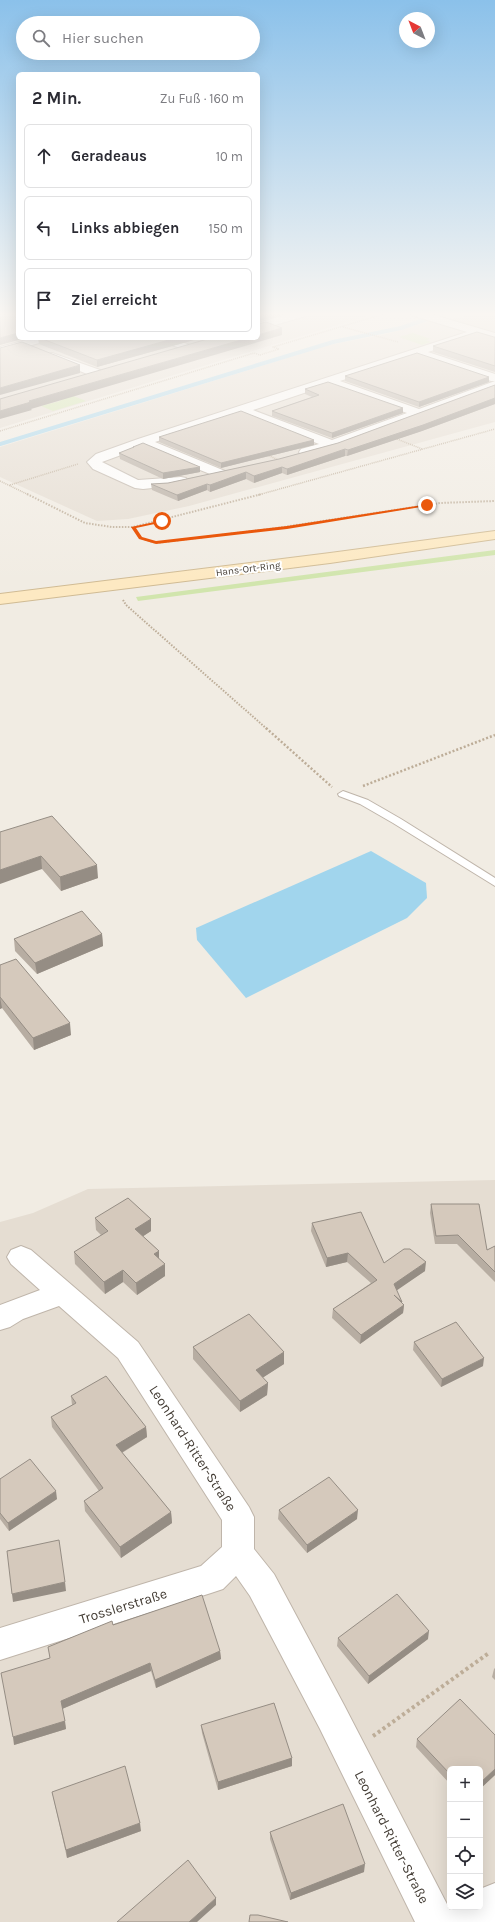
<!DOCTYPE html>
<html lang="de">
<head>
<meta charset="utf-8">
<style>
	:root { --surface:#fff; --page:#f2f2f3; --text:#2b2b33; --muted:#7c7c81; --line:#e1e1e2 }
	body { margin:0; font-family:Karla,sans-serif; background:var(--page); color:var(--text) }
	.controls { position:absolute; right:12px; bottom:12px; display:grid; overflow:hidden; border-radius:6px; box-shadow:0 4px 16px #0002 }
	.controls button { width:36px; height:36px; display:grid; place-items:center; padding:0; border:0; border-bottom:1px solid var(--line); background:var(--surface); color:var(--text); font:20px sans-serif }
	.compass { position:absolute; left:399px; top:12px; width:36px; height:36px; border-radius:50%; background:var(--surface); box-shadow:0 4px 16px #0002; rotate:318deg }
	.stop { position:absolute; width:12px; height:12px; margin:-9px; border:3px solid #ea580c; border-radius:50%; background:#fff }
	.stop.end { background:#ea580c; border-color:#fff; box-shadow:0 1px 4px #0008 }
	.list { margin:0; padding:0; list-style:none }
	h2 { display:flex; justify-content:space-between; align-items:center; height:52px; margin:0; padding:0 16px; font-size:17px }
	h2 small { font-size:13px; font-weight:400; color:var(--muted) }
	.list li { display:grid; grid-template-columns:26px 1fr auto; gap:12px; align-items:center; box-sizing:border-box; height:64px; margin:0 8px 8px; padding:0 8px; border:1px solid var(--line); border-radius:6px }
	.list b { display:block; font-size:15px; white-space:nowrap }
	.list em { font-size:13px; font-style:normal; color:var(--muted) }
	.icon { flex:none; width:22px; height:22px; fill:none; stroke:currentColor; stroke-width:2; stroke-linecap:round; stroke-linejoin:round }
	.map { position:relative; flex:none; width:495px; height:1922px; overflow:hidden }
	.search { position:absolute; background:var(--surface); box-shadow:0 4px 16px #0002; left:16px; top:16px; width:244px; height:44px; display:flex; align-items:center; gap:10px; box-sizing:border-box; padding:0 14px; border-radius:22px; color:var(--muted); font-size:15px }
	.panel { position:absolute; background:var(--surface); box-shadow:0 4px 16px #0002; left:16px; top:72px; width:244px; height:268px; border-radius:6px }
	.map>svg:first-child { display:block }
	.residential { fill:#e5ddd2; fill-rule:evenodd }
	.green { fill:#d1e5ad }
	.water { fill:#a1d5ed }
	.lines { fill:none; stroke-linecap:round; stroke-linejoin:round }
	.stream { stroke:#a1d5ed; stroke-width:4 }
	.lane-casing { stroke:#bfb5aa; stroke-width:2 }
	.street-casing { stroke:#bfb5aa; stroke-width:2 }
	.secondary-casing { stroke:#d0bb94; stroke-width:2 }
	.path-far3 { stroke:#bdad98; stroke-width:1.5; stroke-dasharray:1 1; stroke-linecap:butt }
	.path-far2 { stroke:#bdad98; stroke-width:2; stroke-dasharray:1.5 1.5; stroke-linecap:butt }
	.path-far1 { stroke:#bdad98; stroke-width:2.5; stroke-dasharray:2 2; stroke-linecap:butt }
	.path { stroke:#bdad98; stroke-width:4; stroke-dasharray:3 3; stroke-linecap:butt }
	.lane { fill:#fff; fill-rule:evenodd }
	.street { fill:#fff; fill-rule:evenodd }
	.secondary { fill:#fde9c2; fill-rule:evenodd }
	.wall { fill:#b7ada2 }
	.shaded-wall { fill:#958d84 }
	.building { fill:#d5c9bc; stroke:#958d84 }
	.route { fill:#ea580c }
	.labels { text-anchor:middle; stroke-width:4; stroke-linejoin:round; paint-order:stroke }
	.far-street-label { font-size:10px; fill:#433c34; stroke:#fff }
	.near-street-label { font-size:14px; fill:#433c34; stroke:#fff }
</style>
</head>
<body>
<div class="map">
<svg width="495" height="1922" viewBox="0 0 495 1922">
	<rect width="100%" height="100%" fill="#f1ece3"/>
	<path class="residential" d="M0,313L18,338H258V313H377L0,428Z
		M477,313H495V422L189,506L128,519L97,521L0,477V447L329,345L387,334L431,321L440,323Z
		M495,1180V1922H0V1222L33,1213L88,1189ZM450,1769H480V1907H450Z"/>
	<path class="green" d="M413,333L431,339L426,340L431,342L422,345L399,337Z
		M66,393L86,401L53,411L41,406L60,401Z
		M495,550V555L138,601L136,597Z"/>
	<path class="water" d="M371,851L426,883L427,898L407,918L246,998L197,940L196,928Z"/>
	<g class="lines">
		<path class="stream" d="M433,317L444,313
			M0,444L333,342L401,328L427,319"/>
		<defs>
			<path id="lane" d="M343,791L368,800L401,819L495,878V886L393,823L360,804L339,796L338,794Z"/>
			<path id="street" d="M292,313H310L309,315L258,330V323Z
				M410,313H427L495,333V340L478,336L428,352L495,374V389L337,448L306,456L301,455L299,452L301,449L319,444L240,414L155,442L225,471L227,474L225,477L220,478L143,447L102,462L138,480L181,477L186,478L188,481L186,484L181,485L143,489L135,488L93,469L87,462L96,454L138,439L467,332L411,315ZM417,356L491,381H495L419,409L340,381ZM328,385L407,413L332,440L253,410Z
				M34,338H52L50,340L0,354V347Z
				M155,338H172L190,345L192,347L186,350L157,340Z
				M52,353L100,370L102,373L96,377L92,376L48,358L46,356L48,354Z
				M21,1246L31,1250L138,1342L249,1507L254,1517V1549L274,1574L344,1705L450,1910L452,1907H480V1889L495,1883V1922H415L320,1729L250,1596L236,1576L223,1589L211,1593L0,1660V1628L201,1566L222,1547V1520L118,1358L59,1306L23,1319L10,1327L0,1330V1305L40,1290L11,1264L7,1257L11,1250Z"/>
			<path id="secondary" d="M495,531V539L330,563L0,604V594L330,553Z"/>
		</defs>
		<use href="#lane" class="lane-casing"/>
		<use href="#street" class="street-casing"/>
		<use href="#secondary" class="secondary-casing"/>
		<path class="path-far3" d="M343,327L398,342
			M0,431L254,353L260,355L279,349L273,347L387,313
			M397,439L422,449
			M267,455L279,460
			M0,481L29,495
			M10,485L78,464
			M258,495L495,429"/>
		<path class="path-far2" d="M27,494L85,523L112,527H133L262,494
			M133,527L140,538L156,543L277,528L440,503L495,501
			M123,600L126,605L267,729"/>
		<path class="path-far1" d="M266,728L332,787
			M363,786L495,735"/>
		<path class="path" d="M373,1736L489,1653"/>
		<use href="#lane" class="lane"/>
		<use href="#street" class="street"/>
		<use href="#secondary" class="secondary"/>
	</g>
	<path class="wall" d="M494,337H495V372L433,352V346Z
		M38,338H201L97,367L39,344Z
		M345,376L489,377V382L419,407L345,381Z
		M495,385V404L422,431L347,456H345L287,475L282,473L254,483L246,479L210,492L207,490L178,501L152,490L151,484L168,483L279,459L338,443Z
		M305,389L403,408V413L332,438L272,416V411L312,397L305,394Z
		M159,437L314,440V445L221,468L159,442Z
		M133,447L200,472L163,479L120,459L119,453L133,448Z
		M0,832L98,878L61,891L42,869Z
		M102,934L103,946L37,974L15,951L14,939Z
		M0,965L71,1035L34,1050L2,1008L0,1009Z
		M431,1204L487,1250L495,1246V1282L457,1244H435L430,1213Z
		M95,1218L151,1219V1231L143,1236L159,1251V1258L165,1276L137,1295L123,1282L105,1294L75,1264L74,1252L101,1235L96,1230Z
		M312,1223L384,1263L425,1271L396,1290L402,1303L404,1305L403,1313L360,1344L332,1318L333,1309L371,1283L347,1262L326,1267L311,1231Z
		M414,1342L483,1366L441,1387L413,1350Z
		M193,1347L284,1352V1364L262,1378L268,1383L267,1395L240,1412L193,1359Z
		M71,1396L146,1427L147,1437L122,1453L171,1512L172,1523L121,1558L85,1511L84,1501L99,1491L52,1427L51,1417L72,1405Z
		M0,1479L57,1499L9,1531L0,1519Z
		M279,1510L357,1519L307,1553L278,1519Z
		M113,1625L220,1651L221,1659L156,1688L151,1671L62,1709L66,1729L14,1745L50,1658L48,1647Z
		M338,1638L428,1639L368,1684L337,1646Z
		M495,1668V1680L492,1677L494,1669Z
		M201,1725L292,1758V1766L218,1790L202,1733Z
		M417,1739L495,1775L480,1789V1769H450V1784L416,1747Z
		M52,1792L141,1831L67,1858Z
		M270,1832L364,1872L290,1900L270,1839Z"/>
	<path class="shaded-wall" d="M263,313H290L258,321V315Z
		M282,328V335L31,409L32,410L0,419V411L29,401L248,338H258V335Z
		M18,333V338H26L0,345V338Z
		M176,338H201L97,367V360Z
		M80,365V373L0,395V388Z
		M489,377V382L419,407V402Z
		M495,398V404L422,431L347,456L348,450Z
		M403,408V413L332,438V433Z
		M314,440V445L221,468V463Z
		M345,449V456L287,475V469Z
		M200,467V472L163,479V473Z
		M282,467V473L254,483V476Z
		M246,472V479L210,492V485Z
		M207,484V490L178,501L177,495Z
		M41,856L42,869L0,884V870Z
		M97,865L98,878L61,891L60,877Z
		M102,934L103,946L37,974L35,963Z
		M0,997L2,1008L0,1009Z
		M70,1023L71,1035L34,1050L33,1038Z
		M151,1219V1231L136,1241L135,1229Z
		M159,1251V1263L154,1254Z
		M348,1253L347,1262L326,1267L327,1258Z
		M426,1262L425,1271L393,1293L394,1284Z
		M165,1264V1276L137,1295L136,1283Z
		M123,1270V1282L105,1294L104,1282Z
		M404,1305L403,1313L360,1344L361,1335Z
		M284,1352V1364L256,1382V1370Z
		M484,1358L483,1366L441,1387L442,1379Z
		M268,1383L267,1395L240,1412V1401Z
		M146,1427L147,1437L116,1456V1445Z
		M56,1491L57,1499L9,1531L8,1523Z
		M358,1510L357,1519L307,1553V1545Z
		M171,1512L172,1523L121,1558L120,1547Z
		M65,1582L66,1591L13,1602L12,1594Z
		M429,1631L428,1639L368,1684L369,1676Z
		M220,1651L221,1659L156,1688L155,1680Z
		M150,1663L151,1671L62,1709L61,1701Z
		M65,1721L66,1729L14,1745L13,1737Z
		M292,1758V1766L218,1790V1782Z
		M495,1769V1775L480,1789V1783Z
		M140,1823L141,1831L67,1858L66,1850Z
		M365,1864L364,1872L290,1900L291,1893Z
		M216,1898V1905L197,1922H189Z"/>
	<path class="building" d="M0,313H18V333L0,338Z
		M266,322L282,328L258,335V324Z
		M477,332L494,337H495V366L433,346Z
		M40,338H176L97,360Z
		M211,338H248L29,401L31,402L0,411V399Z
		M22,342L80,365L0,388V348Z
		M417,353L489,377L419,402L345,376Z
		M328,382L403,408L332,433L272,411L319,395L305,389Z
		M495,385V398L423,425L348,450L345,449L287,469L282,467L254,476L246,472L210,485L207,484L177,495L151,484L168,483L279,459L338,443Z
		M241,411L314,440L221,463L159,437Z
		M143,443L200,467L163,473L119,453L134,447H133Z
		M52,816L97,865L60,877L41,856L0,870V832Z
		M82,911L102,934L35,963L14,939Z
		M16,959L70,1023L33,1038L0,997V965Z
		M128,1198L151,1219L135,1229L159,1251L154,1254L165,1264L136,1283L123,1270L104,1282L74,1252L108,1231L95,1218Z
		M431,1204H479L487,1250L495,1246V1272L458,1235L436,1236Z
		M361,1212L384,1263L404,1249H410L426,1262L394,1284L402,1302L394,1295L404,1305L361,1335L333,1309L377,1280L348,1253L327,1258L312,1223Z
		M249,1314L284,1352L256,1370L268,1383L240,1401L193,1347Z
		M456,1322L484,1358L442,1379L414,1342Z
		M106,1376L146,1427L116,1445L171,1512L120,1547L84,1501L103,1488L51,1417L76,1403L71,1396Z
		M30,1459L56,1491L8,1523L0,1513V1479Z
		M329,1477L358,1510L307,1545L279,1510Z
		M59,1540L65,1582L12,1594L7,1551Z
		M397,1594L429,1631L369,1676L338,1638Z
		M202,1595L220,1651L155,1680L150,1663L61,1701L65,1721L13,1737L1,1673L50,1658L48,1647L112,1621L113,1625Z
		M460,1699L495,1735V1769L480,1783V1769H450V1774L417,1739Z
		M274,1703L292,1758L218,1782L201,1725Z
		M125,1766L140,1823L66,1850L52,1792Z
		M343,1804L365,1864L291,1893L270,1832Z
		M188,1860L216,1898L189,1922H117Z
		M250,1915H258L288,1922H249Z"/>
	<linearGradient id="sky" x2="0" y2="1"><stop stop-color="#8bc1ea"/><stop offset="0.54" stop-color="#f9f6f2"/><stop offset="1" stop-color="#f9f6f2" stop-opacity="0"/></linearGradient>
	<rect width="495" height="582" fill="url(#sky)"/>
	<path class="route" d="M429,504L427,506L287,529L156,544L139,539L131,527L164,520V522L136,528L142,537L156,541L287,526Z"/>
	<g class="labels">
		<g class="far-street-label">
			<text transform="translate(248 568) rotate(-7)" y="4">Hans-Ort-Ring</text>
		</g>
		<g class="near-street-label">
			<text transform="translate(193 1448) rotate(57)" y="5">Leonhard-Ritter-Straße</text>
			<text transform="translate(123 1606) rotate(-17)" y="5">Trosslerstraße</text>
			<text transform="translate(392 1837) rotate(63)" y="5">Leonhard-Ritter-Straße</text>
		</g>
	</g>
</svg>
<div class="controls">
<button>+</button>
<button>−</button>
<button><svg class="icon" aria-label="locate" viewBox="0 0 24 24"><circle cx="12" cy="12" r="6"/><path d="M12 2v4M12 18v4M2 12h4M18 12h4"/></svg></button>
<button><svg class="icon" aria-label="layers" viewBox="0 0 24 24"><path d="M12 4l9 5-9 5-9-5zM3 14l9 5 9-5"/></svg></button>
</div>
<svg class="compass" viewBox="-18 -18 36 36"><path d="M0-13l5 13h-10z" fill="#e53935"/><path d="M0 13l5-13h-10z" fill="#7c7c81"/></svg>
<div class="stop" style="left:162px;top:521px"></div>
<div class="stop end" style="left:427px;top:505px"></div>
<div class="search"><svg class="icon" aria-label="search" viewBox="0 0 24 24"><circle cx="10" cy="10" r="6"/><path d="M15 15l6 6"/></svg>Hier suchen</div>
<section class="panel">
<h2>2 Min.<small>Zu Fuß · 160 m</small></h2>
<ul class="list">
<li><svg class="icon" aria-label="ahead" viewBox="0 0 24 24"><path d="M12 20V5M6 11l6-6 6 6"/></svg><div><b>Geradeaus</b></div><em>10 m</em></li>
<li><svg class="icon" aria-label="left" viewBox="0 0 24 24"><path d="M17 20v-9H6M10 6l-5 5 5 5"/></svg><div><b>Links abbiegen</b></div><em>150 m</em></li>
<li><svg class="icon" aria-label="arrive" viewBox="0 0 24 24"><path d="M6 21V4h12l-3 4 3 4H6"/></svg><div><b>Ziel erreicht</b></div></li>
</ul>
</section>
</div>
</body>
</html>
